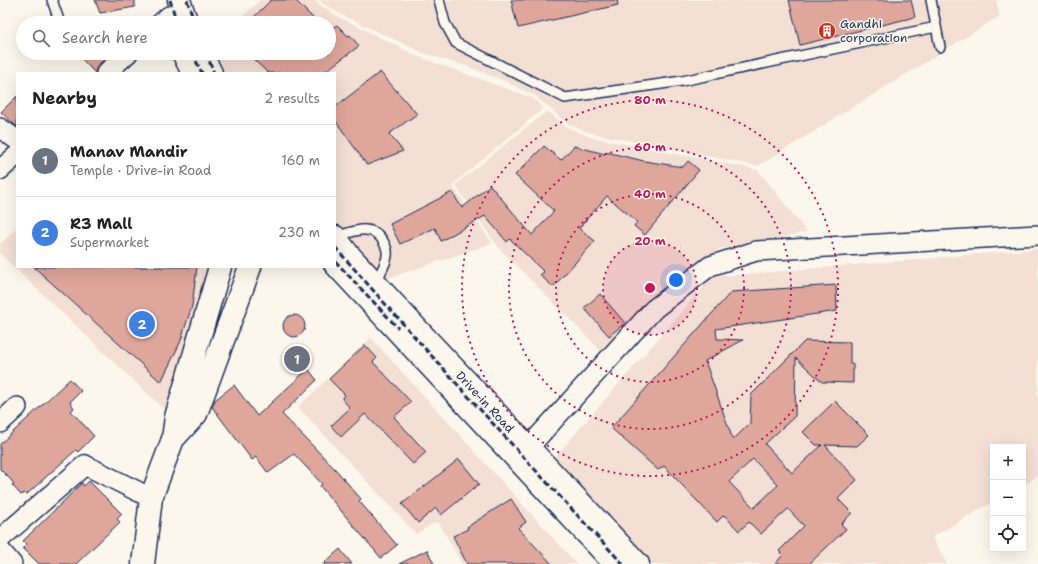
<!DOCTYPE html>
<html lang="en">
<head>
<meta charset="utf-8">
<style>
	:root { --surface:#fff; --page:#f6f6f6; --text:#222; --muted:#767676; --line:#e0e0e0; --accent:#b45309 }
	body { margin:0; font-family:"Shantell Sans",sans-serif; background:var(--page); color:var(--text) }
	.controls { position:absolute; right:12px; bottom:12px; display:grid; overflow:hidden; border-radius:0px; box-shadow:0 4px 16px #0002 }
	.controls button { width:36px; height:36px; display:grid; place-items:center; padding:0; border:0; border-bottom:1px solid var(--line); background:var(--surface); color:var(--text); font:20px sans-serif }
	.you { position:absolute; left:676px; top:280px; width:14px; height:14px; margin:-10px; border:3px solid #fff; border-radius:50%; background:#1a73e8; box-shadow:0 0 0 6px #1a73e833 }
	.badge { display:grid; place-items:center; width:26px; height:26px; border-radius:50%; background:var(--accent); color:#fff; font-size:13px; font-weight:700 }
	.pin { position:absolute; translate:-50% -50%; border:2px solid #fff; box-shadow:0 1px 4px #0006 }
	.list { margin:0; padding:0; list-style:none }
	h2 { display:flex; justify-content:space-between; align-items:center; height:52px; margin:0; padding:0 16px; font-size:17px }
	h2 small { font-size:13px; font-weight:400; color:var(--muted) }
	.list li { display:grid; grid-template-columns:26px 1fr auto; gap:12px; align-items:center; box-sizing:border-box; height:72px; padding:0 16px; border-top:1px solid var(--line) }
	.list b { display:block; font-size:15px; white-space:nowrap }
	.list p { margin:0; font-size:13px; white-space:nowrap; color:var(--muted) }
	.list em { font-size:13px; font-style:normal; color:var(--muted) }
	.icon { flex:none; width:22px; height:22px; fill:none; stroke:currentColor; stroke-width:2; stroke-linecap:round; stroke-linejoin:round }
	.map { position:relative; flex:none; width:1038px; height:564px; overflow:hidden }
	.search { position:absolute; background:var(--surface); box-shadow:0 4px 16px #0002; left:16px; top:16px; width:320px; height:44px; display:flex; align-items:center; gap:10px; box-sizing:border-box; padding:0 14px; border-radius:22px; color:var(--muted); font-size:15px }
	.panel { position:absolute; background:var(--surface); box-shadow:0 4px 16px #0002; left:16px; top:72px; width:320px; height:196px; border-radius:0px }
	.map>svg:first-child { display:block }
	.built { fill:#f3dfd4 }
	.building { fill:#dfa69b; stroke:#1b2f5e; fill-rule:evenodd }
	.lines { fill:none; stroke-linecap:round; stroke-linejoin:round }
	.lane-casing { stroke:#1b2f5e; stroke-width:12 }
	.street-casing { stroke:#1b2f5e; stroke-width:22 }
	.secondary-casing { stroke:#1b2f5e; stroke-width:25 }
	.lane { stroke:#fbf7ec; stroke-width:9 }
	.street { stroke:#fbf7ec; stroke-width:19 }
	.secondary { stroke:#fbf7ec; stroke-width:22 }
	.rail { stroke:#1b2f5e; stroke-width:3; stroke-dasharray:6 3; stroke-linecap:butt }
	.ring { fill:none; stroke:#c2185b; stroke-width:2; stroke-dasharray:2 4 }
	.labels { text-anchor:middle; stroke-width:3; stroke-linejoin:round; paint-order:stroke }
	.poi-label { font-size:12px; fill:#1b2f5e; stroke:#fbf7ec; text-anchor:start }
	.street-label { font-size:12px; fill:#1b2f5e; stroke:#fbf7ec }
	.centre { fill:#c2185b; stroke:#fbf7ec; stroke-width:2 }
	.ring-label { font-size:12px; text-anchor:middle; font-weight:bold; fill:#c2185b; stroke:#fbf7ec; stroke-width:3; stroke-linejoin:round; paint-order:stroke }
</style>
</head>
<body>
<div class="map">
<svg width="1038" height="564" viewBox="0 0 1038 564">
	<rect width="100%" height="100%" fill="#fbf7ec"/>
	<filter id="ink" filterUnits="userSpaceOnUse"><feTurbulence type="fractalNoise" baseFrequency=".025" numOctaves="2"/><feDisplacementMap in="SourceGraphic" scale="8" xChannelSelector="R" yChannelSelector="G"/><feConvolveMatrix kernelMatrix="1 2 1 2 8 2 1 2 1" color-interpolation-filters="sRGB"/></filter>
	<g filter="url(#ink)">
		<path class="built" d="M260,0H313L337,16L419,57L532,98L544,108L452,185L492,243L386,279L352,248L335,225V73H223L214,53H329V23H236Z
			M318,0H996L1000,16L758,166L591,133L568,124L535,96L502,80L469,67L423,53L340,14Z
			M547,111L567,127L590,137L758,170L807,232L719,249L650,307L604,354L499,248L455,185Z
			M17,227V267H221L169,414L0,254V245Z
			M1038,249V476L1023,485V447H993V502L932,537L947,564H653L554,458L712,277Z
			M371,338L577,564H462L438,521L416,534L298,407Z"/>
		<path class="building" d="M95,0H135V7L100,13Z
			M271,0H295L318,23H248Z
			M511,0H617L618,5L518,28Z
			M789,0H911L915,17L800,45Z
			M337,25L348,36L350,35L359,46L323,73H268L247,53H329V30Z
			M76,53H112L98,65L95,73Z
			M380,72L417,114L389,134L403,151L367,165L335,120V107Z
			M17,96V127L1,112Z
			M544,146L561,160L574,146L605,154L606,152L644,161L683,167L688,161L699,170L645,235L634,226L637,222L607,196L579,228L595,241L553,287L540,275L544,272L510,239L507,242L485,216L441,241L435,228L400,244L390,224L452,192L462,208L490,185L532,235L554,211L515,175Z
			M34,267H197L192,306L180,343L161,382Z
			M836,285L837,311L716,329L717,339L743,340L705,361L733,440L750,423L751,395L805,341L850,342V364H853V383L822,382L796,358L795,416L765,444L792,473L822,445H816L803,432L835,401L869,435L857,446L825,445L857,480L838,499L852,513L841,524L846,529L809,564H775L783,555L779,551L804,526L788,509L761,534L749,522L739,531L724,515L717,522L664,466L658,470L611,428L731,292ZM753,459L778,485L754,508L729,482Z
			M600,294L625,323L609,336L584,308Z
			M283 326a11 11 0 1 1 22 0a11 11 0 1 1-22 0Z
			M365,345L377,358L373,362L411,402L394,417L426,452L413,464L365,414L341,437L331,426L350,408L342,399L345,395L329,379Z
			M308,369L317,380L282,414L337,471L361,499L359,501L397,545L381,558L320,486L322,484L294,454L268,473L256,457L252,460L212,407L215,400L234,385L257,416Z
			M70,379L81,391L70,402L74,408L71,411L94,436L78,452L76,450L26,495L24,493L21,495L12,485L14,484L11,480L0,469V444Z
			M459,459L479,484L441,515L436,508L418,523L402,504Z
			M89,481L122,514L117,519L120,522L76,564H39L23,548L27,544L23,541L82,483L84,486Z
			M511,499L526,522L518,528L552,564H467L453,536L468,529L467,527Z
			M340,549L352,564H323Z
			M427,550L434,564H399Z"/>
		<g class="lines">
			<defs>
				<path id="lane" d="M52,0L60,23
					M439,0L445,23L456,43L565,98L682,81L936,27
					M931,0L940,47
					M335,237C353,232 372,222 383,241C386,246 388,251 387,256C386,265 379,274 376,283"/>
				<path id="street" d="M161,23L169,16
					M106,73L128,53
					M0,128L17,140
					M0,170L17,155
					M0,423L17,407
					M523,460L528,448L654,309L710,266L756,251L1038,235
					M0,539L85,465L151,498
					M0,550L12,564"/>
				<path id="secondary" d="M179,0L187,23
					M183,53L193,73
					M201,53L211,73
					M335,237L348,254L418,330L638,564
					M335,264L615,564
					M173,439L196,414L250,267
					M143,564L151,498L173,439L176,417L220,267"/>
			</defs>
			<use href="#lane" class="lane-casing"/>
			<use href="#street" class="street-casing"/>
			<use href="#secondary" class="secondary-casing"/>
			<use href="#lane" class="lane"/>
			<use href="#street" class="street"/>
			<use href="#secondary" class="secondary"/>
			<path class="rail" d="M170,0L177,23
				M187,0L195,23
				M192,53L202,73
				M206,53L214,73
				M335,247C429,354 525,460 623,564
				M335,261L398,328"/>
		</g>
	</g>
	<circle cx="650" cy="288" r="47" fill="#c2185b" fill-opacity=".12"/>
	<g class="ring">
		<circle cx="650" cy="288" r="47"/>
		<circle cx="650" cy="288" r="94"/>
		<circle cx="650" cy="288" r="141"/>
		<circle cx="650" cy="288" r="188"/>
	</g>
	<defs>
		<symbol id="building-disc" viewBox="-11 -11 22 22"><circle r="9.5" fill="#c8321e" stroke="#fbf7ec"/><path d="M-4-6H4V6H1V3H-1V6H-4ZM-2.5-4.3h1.7v1.8h-1.7ZM.8-4.3h1.7v1.8H.8ZM-2.5-1h1.7V.8h-1.7ZM.8-1h1.7V.8H.8Z" fill="#fff"/></symbol>
	</defs>
	<g fill-rule="evenodd">
		<use href="#building-disc" x="817" y="21" width="20" height="20"/>
	</g>
	<g class="labels">
		<g class="poi-label">
			<text x="840" y="28">Gandhi<tspan x="840" dy="14">corporation</tspan></text>
		</g>
		<g class="street-label">
			<text transform="translate(485 402) rotate(47)" y="4">Drive-in Road</text>
		</g>
	</g>
	<circle cx="650" cy="288" r="6" class="centre"/>
	<g class="ring-label">
		<text x="650" y="104">80 m</text>
		<text x="650" y="151">60 m</text>
		<text x="650" y="198">40 m</text>
		<text x="650" y="245">20 m</text>
	</g>
</svg>
<div class="controls">
<button>+</button>
<button>−</button>
<button><svg class="icon" aria-label="locate" viewBox="0 0 24 24"><circle cx="12" cy="12" r="6"/><path d="M12 2v4M12 18v4M2 12h4M18 12h4"/></svg></button>
</div>
<div class="you"></div>
<div class="pin badge" style="left:297px;top:359px;background:#6b7280">1</div>
<div class="pin badge" style="left:142px;top:324px;background:#3f7fe0">2</div>
<div class="search"><svg class="icon" aria-label="search" viewBox="0 0 24 24"><circle cx="10" cy="10" r="6"/><path d="M15 15l6 6"/></svg>Search here</div>
<section class="panel">
<h2>Nearby<small>2 results</small></h2>
<ul class="list">
<li><span class="badge" style="background:#6b7280">1</span><div><b>Manav Mandir</b><p>Temple · Drive-in Road</p></div><em>160 m</em></li>
<li><span class="badge" style="background:#3f7fe0">2</span><div><b>R3 Mall</b><p>Supermarket</p></div><em>230 m</em></li>
</ul>
</section>
</div>
</body>
</html>
